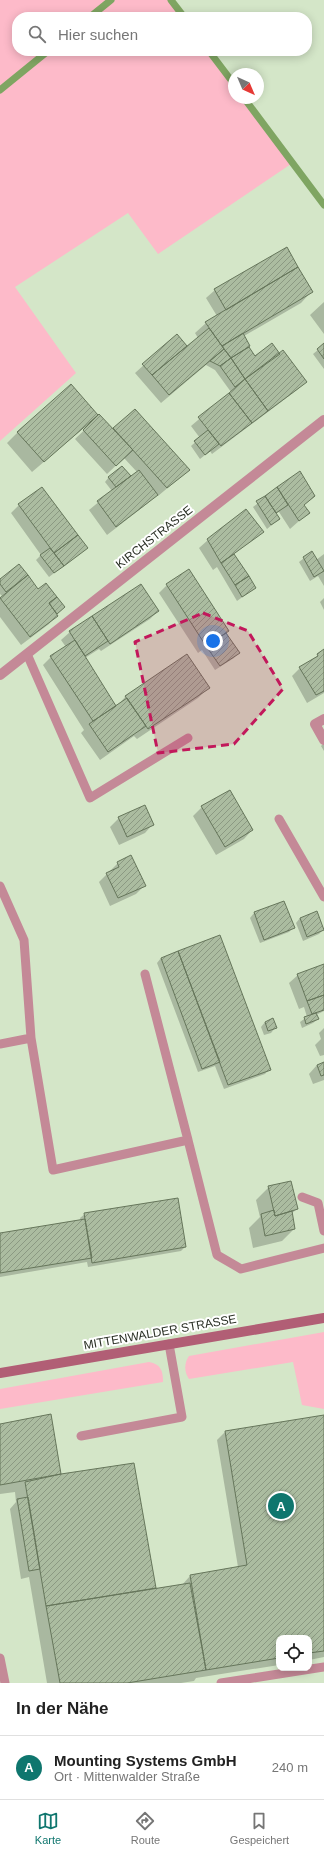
<!DOCTYPE html>
<html lang="de">
<head>
<meta charset="utf-8">
<style>
	:root { --surface:#fff; --page:#f6f6f6; --text:#222; --muted:#767676; --line:#e0e0e0; --accent:#0f766e }
	body { margin:0; font-family:Arial,sans-serif; background:var(--page); color:var(--text) }
	.controls { position:absolute; right:12px; bottom:12px; display:grid; overflow:hidden; border-radius:8px; box-shadow:0 2px 10px #0003 }
	.controls button { width:36px; height:36px; display:grid; place-items:center; padding:0; border:0; border-bottom:1px solid var(--line); background:var(--surface); color:var(--text); font:20px sans-serif }
	.compass { position:absolute; left:228px; top:68px; width:36px; height:36px; border-radius:50%; background:var(--surface); box-shadow:0 2px 10px #0003; rotate:136deg }
	.you { position:absolute; left:213px; top:641px; width:14px; height:14px; margin:-10px; border:3px solid #fff; border-radius:50%; background:#1a73e8; box-shadow:0 0 0 6px #1a73e833 }
	.badge { display:grid; place-items:center; width:26px; height:26px; border-radius:50%; background:var(--accent); color:#fff; font-size:13px; font-weight:700 }
	.pin { position:absolute; translate:-50% -50%; border:2px solid #fff; box-shadow:0 1px 4px #0006 }
	.list { margin:0; padding:0; list-style:none }
	h2 { display:flex; justify-content:space-between; align-items:center; height:52px; margin:0; padding:0 16px; font-size:17px }
	h2 small { font-size:13px; font-weight:400; color:var(--muted) }
	.list li { display:grid; grid-template-columns:26px 1fr auto; gap:12px; align-items:center; box-sizing:border-box; height:64px; padding:0 16px; border-top:1px solid var(--line) }
	.list b { display:block; font-size:15px; white-space:nowrap }
	.list p { margin:0; font-size:13px; white-space:nowrap; color:var(--muted) }
	.list em { font-size:13px; font-style:normal; color:var(--muted) }
	.icon { flex:none; width:22px; height:22px; fill:none; stroke:currentColor; stroke-width:2; stroke-linecap:round; stroke-linejoin:round }
	.map { position:relative; flex:none; width:324px; height:1683px; overflow:hidden }
	.search { position:absolute; background:var(--surface); box-shadow:0 2px 10px #0003; left:12px; right:12px; top:12px; height:44px; display:flex; align-items:center; gap:10px; box-sizing:border-box; padding:0 14px; border-radius:16px; color:var(--muted); font-size:15px }
	.sheet { height:116px; background:var(--surface) }
	nav { display:flex; justify-content:space-around; align-items:center; box-sizing:border-box; height:56px; border-top:1px solid var(--line); background:var(--surface); font-size:11px; color:var(--muted) }
	nav a { display:grid; justify-items:center; gap:2px }
	nav .on { color:var(--accent) }
	.map>svg:first-child { display:block }
	.grass { fill:#fdbac9 }
	.shadow { fill:#0003 }
	.lines { fill:none; stroke-linecap:round; stroke-linejoin:round }
	.stream { stroke:#7fa562; stroke-width:7 }
	.building { fill:url(#building-hatch); stroke:#66765b }
	.lane { stroke:#c48997; stroke-width:9 }
	.street { stroke:#c48997; stroke-width:10 }
	.secondary { stroke:#b15e75; stroke-width:10 }
	.marked { fill:#c2185b; fill-opacity:0.2; stroke:#c2185b; stroke-width:3; stroke-dasharray:8 5; stroke-linejoin:round }
	.labels { text-anchor:middle; stroke-width:4; stroke-linejoin:round; paint-order:stroke }
	.street-label { font-size:12px; fill:#292f24; stroke:#fff }
</style>
</head>
<body>
<div class="map">
<svg width="324" height="1683" viewBox="0 0 324 1683">
	<defs>
		<pattern id="building-hatch" width="6" height="6" patternUnits="userSpaceOnUse"><rect width="6" height="6" fill="#abbca0"/><path d="M-1 1l2-2M0 6l6-6M5 7l2-2" fill="none" stroke="#8b9982"/></pattern>
	</defs>
	<rect width="100%" height="100%" fill="#d4e6c8"/>
	<path class="grass" d="M0,0H171L183,17H17V51H209L234,86V98H243L291,164L158,254L128,213L15,287L76,373L0,441Z
		M324,1332V1409L302,1405L293,1362L189,1379C184,1372 184,1363 189,1356Z
		M149,1362C161,1364 163,1371 163,1382L0,1409V1389Z"/>
	<path class="shadow" d="M215,290L311,292L301,303L244,336L247,347L255,357L279,355L305,382L297,390L212,454L210,451L200,459L191,446L200,438L191,426L231,392L215,370L206,365L161,403L135,373L177,335L187,347L198,338L195,333L206,323L217,316L206,298Z
		M324,302V334L310,315Z
		M324,345V369L313,354Z
		M135,410L189,470L158,496L157,494L148,503L107,535L89,510L112,491L105,482L109,477H130L137,472L124,458L107,474L75,439L99,416L112,429Z
		M86,426L32,472L7,443L18,432Z
		M278,488L314,496L303,506L308,513L290,529L279,512L275,514L279,519L267,529L253,507Z
		M19,505L87,548L49,577L36,560L41,555L11,513Z
		M262,532L233,555L255,588L237,601L217,567L213,570L199,548L208,540Z
		M312,552L316,560L324,554V586L318,576L310,581L299,562Z
		M19,566L38,590L59,612L49,624L21,645L0,617V597L2,596L0,594V581Z
		M167,585L225,633L238,653L234,658L215,670L202,650L198,653L159,593Z
		M141,586L158,611L150,619L101,651L99,649L85,658L116,707L126,696L209,687L198,698L137,739L134,736L100,760L81,733L84,730L43,665L51,657L66,647L61,640L70,632Z
		M324,598V610L320,602Z
		M324,651V693L307,703L292,676L300,668Z
		M324,743V751L321,746Z
		M229,791L252,830L244,839L216,855L193,816L202,807Z
		M119,818L153,824L145,833L119,845L110,827Z
		M118,863L144,886L136,894L110,906L99,882Z
		M283,902L293,928L289,932L260,943L250,918L254,913Z
		M300,918L323,930L319,934L303,941L296,923Z
		M161,958L269,1069L265,1074L224,1089L215,1066L198,1072L157,963Z
		M324,965V1011L316,1015L318,1019L313,1023L302,1028L300,1022L307,1017L304,1007L299,1009L289,983L298,975Z
		M265,1022L275,1028L271,1033L264,1035L261,1027Z
		M324,1028V1055L320,1056L315,1045L321,1039L319,1033Z
		M324,1063V1080L313,1084L309,1074L317,1065Z
		M269,1187L297,1209L291,1214L294,1229L282,1241L253,1248L249,1228L260,1217L256,1200Z
		M85,1214L185,1247L181,1251L88,1267L87,1262L0,1277V1234L81,1221L80,1218Z
		M50,1416L60,1475L133,1464L155,1589L182,1585L190,1576L238,1567L217,1440L225,1432L324,1416V1657L309,1660V1638H279V1665L196,1678L194,1681L181,1683H47L29,1577L21,1579L10,1509L16,1502L15,1492L0,1494V1425Z"/>
	<g class="lines">
		<path class="stream" d="M171,0L184,17
			M90,17L111,0
			M209,51L234,84
			M0,90L48,51
			M244,98L324,205"/>
	</g>
	<path class="building" d="M287,247L298,267L226,310L214,289Z
		M298,267L313,292L222,346L205,322Z
		M209,328L224,349L169,395L152,375Z
		M243,333L250,346L231,358L222,346Z
		M177,334L187,346L152,375L142,364Z
		M272,343L280,354L245,379L231,358L249,347L255,356Z
		M324,343V359L317,349Z
		M224,349L231,358L220,366L210,361Z
		M283,350L307,382L268,411L245,379Z
		M231,358L245,379L235,387L220,366Z
		M245,379L268,411L252,423L229,393Z
		M71,384L98,415L44,462L17,432Z
		M229,393L252,423L221,446L198,417Z
		M135,409L190,470L167,488L113,428Z
		M99,414L133,450L116,466L83,430Z
		M208,430L219,444L205,455L194,441Z
		M122,466L131,476L116,487L108,477Z
		M139,470L158,495L116,527L97,501Z
		M300,471L315,496L304,505L310,513L299,521L277,487Z
		M42,487L78,535L54,553L18,504Z
		M277,487L288,505L276,513L265,496Z
		M265,496L280,519L271,525L256,501Z
		M246,509L264,532L221,563L207,539Z
		M78,535L88,548L64,566L54,553Z
		M50,548L64,566L54,573L40,555Z
		M312,551L324,571L314,577L303,557Z
		M234,554L249,576L235,585L221,563Z
		M19,564L28,575L6,592L0,584V579Z
		M189,569L229,631L206,646L166,584Z
		M28,575L38,589L46,583L57,597L49,603L58,616L30,637L0,598Z
		M249,576L256,588L242,597L235,585Z
		M141,584L159,611L110,644L92,616Z
		M57,597L65,607L57,614L49,603Z
		M92,616L108,641L85,656L69,631Z
		M226,633L240,653L220,666L206,646Z
		M75,640L116,706L93,721L50,656Z
		M324,649V691L316,695L299,667L318,656L317,654Z
		M187,654L210,688L148,729L125,696Z
		M127,698L146,726L108,752L89,724Z
		M230,790L253,830L225,847L201,806Z
		M145,805L154,825L127,837L118,817Z
		M131,855L146,886L118,898L106,873L119,867L117,862Z
		M284,901L295,928L264,940L254,912Z
		M317,911L324,930L307,937L300,918Z
		M220,935L271,1070L228,1085L178,951Z
		M178,951L220,1062L202,1069L161,958Z
		M324,964V995L307,1001L297,974Z
		M324,995V1010L312,1014L307,1001Z
		M316,1013L319,1019L306,1024L304,1017Z
		M273,1018L277,1028L268,1031L265,1022Z
		M324,1062V1075L321,1076L317,1065Z
		M291,1181L298,1209L275,1216L268,1186Z
		M178,1198L186,1247L92,1263L84,1213Z
		M274,1210L275,1216L292,1211L295,1229L265,1236L261,1214Z
		M85,1219L92,1258L0,1273V1233Z
		M51,1414L61,1474L0,1485V1424Z
		M324,1415V1651L309,1653V1638H279V1658L206,1670L190,1575L247,1565L225,1431Z
		M134,1463L156,1588L46,1606L25,1482L61,1474Z
		M28,1497L40,1569L29,1571L17,1499Z
		M190,1583L206,1670L127,1683H60L46,1606Z"/>
	<g class="lines">
		<path class="lane" d="M27,654L90,798L188,738
			M279,819L324,897
			M0,886L24,940L31,1038L0,1044
			M145,974L188,1140
			M31,1038L53,1170L188,1140L217,1255L241,1269L324,1248
			M302,1197L318,1203L324,1231
			M81,1436L182,1417L169,1344
			M0,1658L5,1683
			M221,1683L324,1667"/>
		<path class="street" d="M0,675L324,420
			M324,719L315,724L324,740"/>
		<path class="secondary" d="M0,1373L324,1318"/>
	</g>
	<path class="marked" d="M203,613L248,631L283,689L234,744L158,753L135,642Z"/>
	<g class="labels">
		<g class="street-label">
			<text transform="translate(154 537) rotate(-38)" y="4">KIRCHSTRASSE</text>
			<text transform="translate(160 1332) rotate(-10)" y="4">MITTENWALDER STRASSE</text>
		</g>
	</g>
</svg>
<div class="controls">
<button><svg class="icon" aria-label="locate" viewBox="0 0 24 24"><circle cx="12" cy="12" r="6"/><path d="M12 2v4M12 18v4M2 12h4M18 12h4"/></svg></button>
</div>
<svg class="compass" viewBox="-18 -18 36 36"><path d="M0-13l5 13h-10z" fill="#e53935"/><path d="M0 13l5-13h-10z" fill="#767676"/></svg>
<div class="you"></div>
<div class="pin badge" style="left:281px;top:1506px">A</div>
<div class="search"><svg class="icon" aria-label="search" viewBox="0 0 24 24"><circle cx="10" cy="10" r="6"/><path d="M15 15l6 6"/></svg>Hier suchen</div>
</div>
<section class="sheet">
<h2>In der Nähe<small></small></h2>
<ul class="list">
<li><span class="badge">A</span><div><b>Mounting Systems GmbH</b><p>Ort · Mittenwalder Straße</p></div><em>240 m</em></li>
</ul>
</section>
<nav>
<a class="on"><svg class="icon" aria-label="map" viewBox="0 0 24 24"><path d="M3 6l6-2 6 2 6-2v14l-6 2-6-2-6 2zM9 4v14M15 6v14"/></svg>Karte</a>
<a><svg class="icon" aria-label="directions" viewBox="0 0 24 24"><path d="M12 3l9 9-9 9-9-9zM9 14v-3h6M13 9l2 2-2 2"/></svg>Route</a>
<a><svg class="icon" aria-label="saved" viewBox="0 0 24 24"><path d="M7 4h10v16l-5-4-5 4z"/></svg>Gespeichert</a>
</nav>
</body>
</html>
